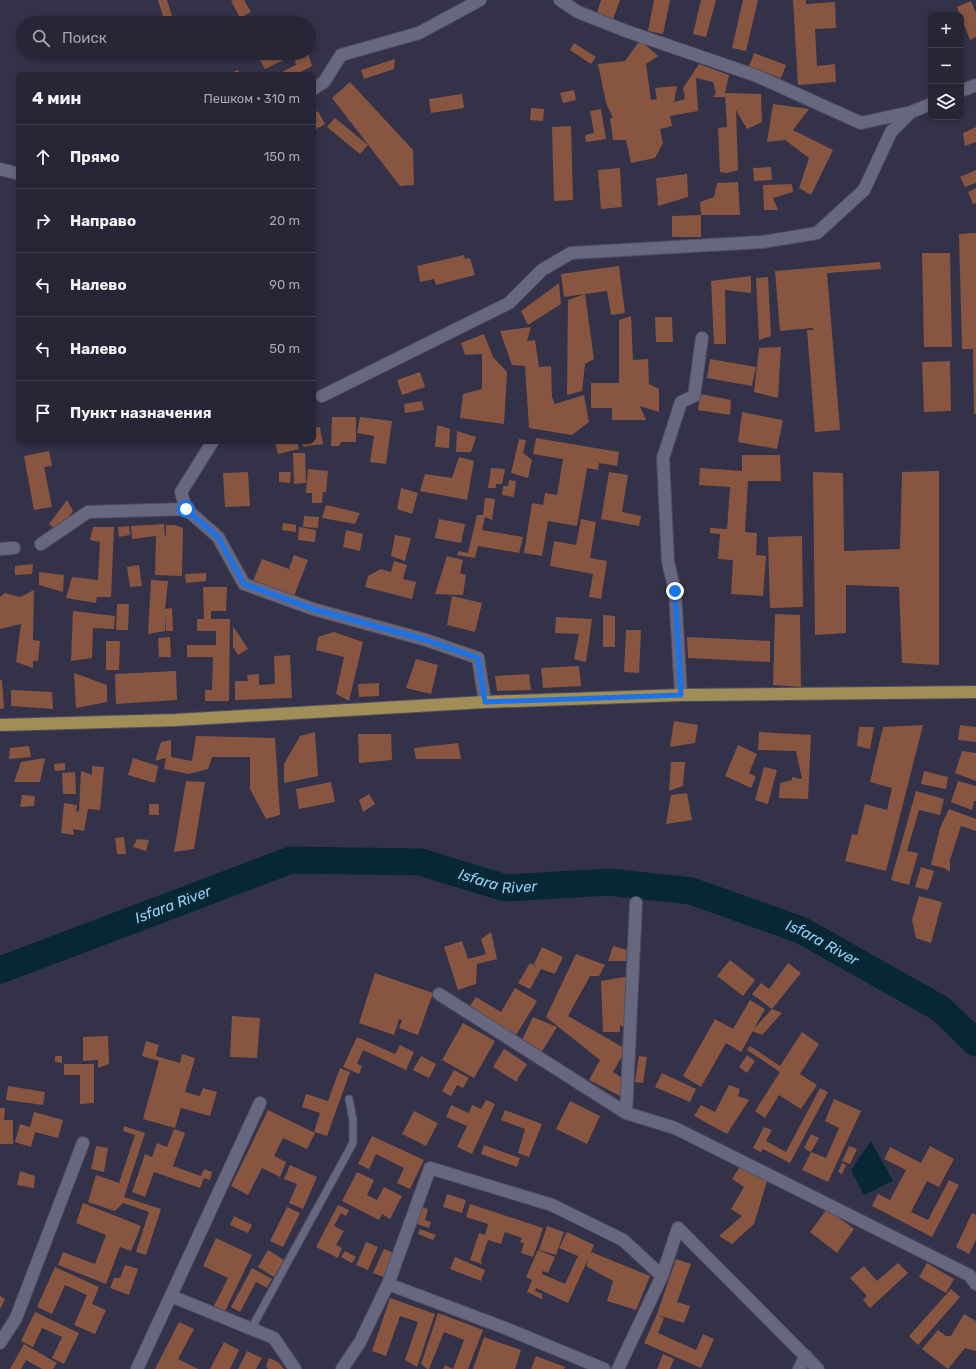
<!DOCTYPE html>
<html lang="ru">
<head>
<meta charset="utf-8">
<style>
	:root { --surface:#262636; --page:#323242; --text:#f1f3f6; --muted:#a4a5ad; --line:#424351 }
	body { margin:0; font-family:Rubik,sans-serif; background:var(--page); color:var(--text) }
	.controls { position:absolute; right:12px; top:12px; display:grid; overflow:hidden; border-radius:8px; box-shadow:0 2px 6px #0003 }
	.controls button { width:36px; height:36px; display:grid; place-items:center; padding:0; border:0; border-bottom:1px solid var(--line); background:var(--surface); color:var(--text); font:20px sans-serif }
	.stop { position:absolute; width:12px; height:12px; margin:-9px; border:3px solid #1a73e8; border-radius:50%; background:#fff }
	.stop.end { background:#1a73e8; border-color:#fff; box-shadow:0 1px 4px #0008 }
	.list { margin:0; padding:0; list-style:none }
	h2 { display:flex; justify-content:space-between; align-items:center; height:52px; margin:0; padding:0 16px; font-size:17px }
	h2 small { font-size:13px; font-weight:400; color:var(--muted) }
	.list li { display:grid; grid-template-columns:26px 1fr auto; gap:12px; align-items:center; box-sizing:border-box; height:64px; padding:0 16px; border-top:1px solid var(--line) }
	.list b { display:block; font-size:15px; white-space:nowrap }
	.list em { font-size:13px; font-style:normal; color:var(--muted) }
	.icon { flex:none; width:22px; height:22px; fill:none; stroke:currentColor; stroke-width:2; stroke-linecap:round; stroke-linejoin:round }
	.map { position:relative; flex:none; width:976px; height:1369px; overflow:hidden }
	.search { position:absolute; background:var(--surface); box-shadow:0 2px 6px #0003; left:16px; top:16px; width:300px; height:44px; display:flex; align-items:center; gap:10px; box-sizing:border-box; padding:0 14px; border-radius:22px; color:var(--muted); font-size:15px }
	.panel { position:absolute; background:var(--surface); box-shadow:0 2px 6px #0003; left:16px; top:72px; width:300px; height:372px; border-radius:8px }
	.map>svg:first-child { display:block }
	.water { fill:#072735 }
	.lines { fill:none; stroke-linecap:round; stroke-linejoin:round }
	.river { stroke:#072735; stroke-width:27 }
	.building { fill:#885640 }
	.lane-casing { stroke:#4f4e60; stroke-width:9 }
	.street-casing { stroke:#4f4e60; stroke-width:14 }
	.primary-casing { stroke:#4f4e60; stroke-width:14 }
	.lane { stroke:#686780; stroke-width:7 }
	.street { stroke:#686780; stroke-width:12 }
	.primary { stroke:#a08d57; stroke-width:12 }
	.route { stroke:#1a73e8; stroke-width:5 }
	.labels { text-anchor:middle; stroke-width:3; stroke-linejoin:round; paint-order:stroke }
	.water-label { font-size:15px; font-style:italic; fill:#8ed2f5; stroke:#1c1c26 }
</style>
</head>
<body>
<div class="map">
<svg width="976" height="1369" viewBox="0 0 976 1369">
	<rect width="100%" height="100%" fill="#333248"/>
	<path class="water" d="M871,1141L893,1181L864,1195L851,1170Z"/>
	<g class="lines">
		<path class="river" id="s1" d="M0,970L291,860L420,862L506,888L609,882L691,891L801,930L941,1009L976,1043"/>
	</g>
	<path class="building" d="M158,0H167L174,23H165Z
		M234,0H244L251,12L240,18L231,1Z
		M601,0H620L612,22L596,16Z
		M654,0H670L663,34L648,31Z
		M701,0H716L706,37L693,34Z
		M743,0H758L746,51L732,48Z
		M793,0H806V4L835,2L836,28L815,29L817,66L835,64L836,82L798,85Z
		M971,1L976,13V37L970,40L957,7Z
		M640,40L658,56L646,64L651,100L657,99L655,88L677,86L674,102L685,99L683,88L699,64L729,75L725,93L761,94L762,122L747,129L736,110L738,170L727,173L720,172L718,128L727,127L725,93V97H713L716,93L713,82L696,78L698,111L670,116L672,126L660,129L663,143L655,158L631,163L626,140H613L610,118H613L606,103L598,64L625,61Z
		M574,43L596,57L591,64L570,50Z
		M264,53H308L312,66L295,75H284L282,72L296,65L294,55L265,69L257,55Z
		M754,53L786,65L781,78L749,67Z
		M395,59L394,69L364,79L361,70Z
		M238,70L241,75H230L229,74Z
		M350,82L413,150L414,185L400,186L332,98Z
		M574,90L576,100L563,103L560,93Z
		M462,94L464,108L431,113L429,99Z
		M773,104L809,109L793,130L833,150L811,195L799,188L809,158L785,140L767,142Z
		M531,108L544,109L543,121L530,120Z
		M601,109L606,139L586,142L585,135L594,133L590,111Z
		M318,111L325,124L313,131V114Z
		M335,118L368,145L360,154L327,127Z
		M571,126L573,200L554,201L552,127Z
		M976,127V142L965,146L963,133Z
		M771,167L772,180L754,181L753,168Z
		M620,168L622,207L601,209L598,170Z
		M976,170V183L965,187L960,177Z
		M687,174L688,197L658,206L656,178Z
		M738,182L740,215H701L700,202L714,197L717,183Z
		M792,184L793,192L773,198L778,210H764L763,185Z
		M976,188V203L973,204L968,192Z
		M701,215V237H672V216Z
		M976,233V414H974L973,349H962L959,234Z
		M922,253H950L952,347H924Z
		M464,255L465,259L470,258L475,275L436,285L434,279L420,282L417,266Z
		M880,262L881,269L827,273L840,430L815,432L807,330H813V328L780,331L775,271Z
		M619,266L625,313L611,315L607,291L585,294L594,359L585,364L582,391L567,395L568,300L585,294L564,297L561,274Z
		M751,276V293L725,290L726,344H714L711,281Z
		M768,277L771,336L759,340L756,278Z
		M559,283L561,304L528,325L521,311Z
		M631,316L633,360L648,359L649,384L659,389V412L640,406L646,420H612V408H591V383H619V320Z
		M655,317H672L673,342H656Z
		M531,327L527,341L535,340L539,367L551,366L552,397L555,404L584,395L589,422L572,435L529,428L525,366L512,365L500,331Z
		M484,334L493,357L507,372L504,424L460,418L463,394L482,389V354L465,355L461,343Z
		M781,347L778,398L754,392L759,348Z
		M710,359L756,367L752,386L707,378Z
		M950,361L951,411L924,412L922,362Z
		M420,372L425,387L402,395L397,380Z
		M700,394L731,400L730,415L698,410Z
		M422,401L424,410L405,413L404,404Z
		M742,412L783,420L777,449L738,442Z
		M332,417H356V442H341L339,446H331Z
		M360,417L392,421L386,464L370,462L374,436L357,433Z
		M437,425L450,429L449,448L435,447Z
		M320,427L323,444L303,447L302,441H313V428Z
		M457,431L476,437L471,452H456Z
		M536,438L619,452L617,466L599,463L598,470L587,468L577,526L548,521L542,556L524,553L532,503L543,505L545,493L557,495L563,459L533,454Z
		M519,439L526,440L523,453L532,460L528,478L511,473Z
		M275,441H297L299,449L278,454Z
		M49,451L52,466L44,467L52,507L34,510L24,456Z
		M293,453H305L306,483L294,484Z
		M742,455H780L781,481H748L745,532L757,533L756,555L766,556L763,596L731,594L733,560L718,559L720,534L710,533V528L727,529L730,487L699,485L700,468L742,471Z
		M459,457L474,461L467,500L420,491L425,474L452,478Z
		M491,468L505,469L502,484H496V488H488Z
		M308,469L328,471L326,492H323L322,503H312V493H306Z
		M939,471V665L902,663L899,587L846,585V633L815,635L813,472L843,473L844,551L900,549L902,472Z
		M248,472L250,506L225,507L223,473Z
		M279,472H291L290,483L279,482Z
		M609,472L628,475L622,512L641,516L639,526L601,519Z
		M509,480L516,481L514,497L502,495L503,486H508Z
		M401,488L418,493L412,514L397,509Z
		M485,498L495,499L492,520L485,517L482,530L523,537L519,553L478,546L475,558L457,555L459,551L468,553L477,515H483Z
		M67,500L73,511L58,531L49,524Z
		M326,505L360,513L355,524L322,518Z
		M304,516L319,517L318,528L303,527Z
		M439,519L465,524L461,543L435,538Z
		M581,519L596,522L590,558L607,561L601,599L589,597L593,574L550,566L554,541L576,545Z
		M283,523L296,525V532L282,530Z
		M164,524L165,536H166V525H175L183,528L182,576L155,575L156,536L132,539L131,526Z
		M129,526L130,535L119,537L118,527Z
		M93,527H114L111,597H97L96,603L66,598L72,577L98,580L100,542L90,540Z
		M299,527L316,530L315,542L298,540Z
		M346,530L363,534L360,551L343,547Z
		M395,535L411,538L405,561L391,556Z
		M802,536L803,607L770,608L768,537Z
		M294,555L308,560L294,596L253,581L262,559L289,569Z
		M447,556L463,560L460,573L466,575L463,595L435,594Z
		M394,561L407,565L403,579L416,582L412,599L365,587L368,576L381,569L391,572Z
		M33,564L32,574L15,575V566Z
		M139,565L142,586L130,587L127,567Z
		M39,572L64,575L63,592L39,585Z
		M206,573V581L186,583L185,574Z
		M151,580L168,581L165,609L172,608L173,631H166L165,615V631L148,634Z
		M203,587H227L226,611H211V619H230L229,701H205V690H212L213,657H187V645H216V631H197V619H204Z
		M34,590L33,640L40,641L38,661H33V668L16,662L21,624L0,629V597L5,593L20,597Z
		M452,596L482,603L475,632L447,625Z
		M117,604H129L128,630H116Z
		M73,611L115,616L114,629L93,628L92,658L71,661Z
		M775,614L800,615L801,687L773,685Z
		M603,615L615,616V647H603Z
		M556,617L592,619L586,662L574,659L579,634L555,633Z
		M233,626L248,649L238,655L233,647Z
		M626,630H641L639,673L624,672Z
		M334,632L363,642L349,701L336,694L344,657L316,650L318,637Z
		M170,637L171,657H159L158,638Z
		M687,637L770,641V662L688,658Z
		M106,641H120L119,670H106Z
		M290,655L292,698L235,700V681H248L247,675L259,674V685L275,684L274,656Z
		M416,659L438,665L431,694L406,688Z
		M579,666L581,686L543,688L541,668Z
		M176,671L177,700L116,704L115,674Z
		M74,673L107,685V702L76,708Z
		M529,674L531,690L497,691L495,676Z
		M0,680H2L4,708L0,709Z
		M379,683V696L359,697L358,684Z
		M11,690L52,692L53,709L11,706Z
		M674,721L698,725L695,743L670,747Z
		M923,725L886,871L845,861L852,834L857,835L865,804L887,810L892,788L870,782L883,727Z
		M960,725L976,727V742L958,740Z
		M859,727H874L870,749L857,746Z
		M315,732L318,776L284,783V764L300,736Z
		M759,732L811,735L808,799L779,798L780,783L792,780V777L802,779L796,751L758,750Z
		M358,734H391L392,760L359,763Z
		M196,736L275,738L280,815L266,819L250,789V757H212L208,769L189,774L164,769L166,758L155,761L161,742L171,740V757L192,761Z
		M458,743L461,759H416L414,748Z
		M738,745L757,754L749,773L756,777L751,788L725,776Z
		M29,746L31,757L9,759L10,748Z
		M962,751L976,753V781L955,773Z
		M45,758L40,782H14L21,762Z
		M133,758L158,766L155,783L128,775Z
		M671,762H685L683,786L669,791Z
		M65,763V770L55,771L54,764Z
		M92,766L104,767L100,810L88,809L84,831L73,829L74,835L61,833L64,803L77,805L76,812L79,811L81,771L92,775Z
		M764,767L777,770L768,804L755,800Z
		M924,771L948,777L946,789L921,784Z
		M75,772L76,794H63L62,773Z
		M186,781L205,782L194,849L174,852Z
		M958,781L976,786V801H974L972,810L951,802Z
		M331,782L335,802L299,809L296,789Z
		M916,791L944,799L940,815L919,810L907,851L918,853L909,885L891,880Z
		M687,793L692,820L666,824L671,795Z
		M369,794L375,804L363,812L359,800Z
		M22,795L35,796L34,806L20,807Z
		M149,804H159V815H149Z
		M949,809L976,819V831L961,826L950,860V872L944,868L931,865L940,828Z
		M124,837L126,854H117L115,838Z
		M137,839L149,840L146,851L133,847Z
		M921,867L934,871L928,890L915,887Z
		M919,896L942,902L931,943L916,938L912,920Z
		M491,932L497,959L477,964L476,984L458,990L444,947L462,941L468,959L486,954L481,939Z
		M613,946L627,950L626,961H608Z
		M542,947L563,957L555,974L541,969L530,989L518,983L530,963L537,967L534,964Z
		M576,954L605,965L599,976H590L568,1016L626,1049L613,1072L622,1078L620,1096L589,1080L600,1060L546,1017Z
		M730,960L755,980L743,996L717,976Z
		M788,963L801,973L772,1009L782,1013L762,1035L752,1031L772,1009L752,994L761,983L769,989Z
		M375,973L433,993L418,1035L399,1028L402,1020L399,1019L394,1035L359,1023Z
		M624,977H628L624,1027L620,1025V1032H603L601,981Z
		M515,988L537,1001L516,1035L469,1007L476,997L501,1012Z
		M750,1000L765,1009L741,1052L726,1043L701,1087L683,1076L715,1019L733,1029Z
		M232,1016L260,1018L257,1058L230,1057Z
		M533,1017L557,1027L541,1053L521,1042Z
		M463,1023L495,1041L474,1078L442,1060Z
		M802,1032L819,1044L800,1074L817,1085L801,1109L779,1095L765,1118L755,1111L780,1072L747,1050L750,1046L780,1066Z
		M108,1036L109,1064L98,1068V1060L83,1061V1037Z
		M357,1037L395,1054L400,1045L414,1052L406,1070L363,1050L357,1064L362,1066L359,1074L343,1067Z
		M146,1041L159,1045L156,1056L180,1063L182,1054L195,1058L185,1092L200,1096L203,1088L217,1092L210,1116L181,1108L175,1128L143,1119L159,1061L142,1056Z
		M504,1049L527,1064L518,1078L517,1082L493,1067Z
		M747,1055L755,1061L747,1073L739,1067Z
		M55,1056H62V1063L55,1062Z
		M421,1056L436,1064L429,1078L413,1070Z
		M639,1056L647,1057L643,1083L635,1082Z
		M64,1064H94V1103L80,1104V1075H64Z
		M340,1068L350,1072L327,1136L314,1132L320,1113L302,1107L306,1094L328,1101Z
		M454,1070L469,1078L463,1088L457,1085L451,1096L442,1091Z
		M662,1073L696,1089L690,1102L655,1087Z
		M729,1085L740,1089L738,1096L749,1100L727,1134L694,1116L701,1105L715,1112Z
		M8,1086L45,1092L43,1105L6,1100Z
		M820,1088L828,1092L790,1163L763,1149L761,1152L753,1148L764,1127L772,1130L766,1141L786,1152Z
		M834,1099L861,1111L828,1182L802,1170L811,1152L826,1158L839,1128L825,1121Z
		M486,1100L495,1104L472,1154L457,1147L467,1126L446,1117L451,1105L469,1113L472,1105L481,1109Z
		M570,1101L600,1116L587,1144L556,1129Z
		M0,1108H5L4,1120H13V1144H0Z
		M268,1110L315,1133L307,1149L283,1138L274,1156L286,1162L280,1177L262,1168L248,1195L231,1186Z
		M505,1110L542,1124L529,1157L518,1153L525,1129L501,1120Z
		M414,1111L438,1123L426,1146L402,1134Z
		M34,1112L63,1120L58,1138L35,1132L31,1147L15,1142L20,1124L30,1127Z
		M124,1126L145,1133L124,1197L161,1209L146,1255L136,1252L149,1212L123,1203L115,1211L88,1202L96,1175L119,1183L135,1135L123,1131Z
		M174,1129L185,1133L173,1166L201,1176L204,1169L212,1172L210,1180L204,1178L200,1188L154,1172L145,1197L132,1192L145,1154L152,1157L157,1143L167,1147Z
		M811,1134L819,1138L811,1152L804,1148Z
		M372,1136L424,1160L410,1189L397,1183L404,1168L376,1154L369,1169L358,1164Z
		M484,1145L520,1158L517,1167L481,1154Z
		M96,1146L108,1148L104,1172L91,1169Z
		M849,1146L857,1149L850,1164L842,1161Z
		M930,1146L954,1159L939,1187L927,1181L911,1212L928,1220L949,1180L959,1185L932,1237L872,1206L878,1194L890,1200L906,1170L884,1159L890,1147L921,1163Z
		M842,1163L846,1165L842,1174L838,1172Z
		M290,1165L317,1177L303,1209L289,1203L297,1184L284,1179Z
		M741,1165L767,1181L754,1224L732,1244L719,1236L742,1216L731,1209L744,1187L732,1179Z
		M20,1171L35,1176L34,1188L17,1185Z
		M357,1172L374,1180L367,1195L377,1200L384,1187L402,1196L390,1219L382,1214L379,1220L342,1201Z
		M447,1194L466,1200L462,1213L443,1207Z
		M83,1203L141,1226L131,1251L120,1247L106,1284L58,1265L63,1252L95,1264L106,1235L76,1223Z
		M470,1204L543,1228L533,1257L521,1253L524,1243L520,1242L522,1238L505,1232L501,1244L488,1240L481,1260L482,1264L470,1260L479,1233L485,1235L488,1224L466,1217Z
		M338,1205L349,1210L346,1216L341,1213L334,1226L344,1231L336,1245L342,1248L338,1258L316,1247Z
		M287,1207L300,1213L283,1247L270,1241Z
		M422,1207L428,1209L425,1220L431,1222L429,1228L417,1224Z
		M827,1209L854,1229L837,1253L810,1232Z
		M972,1213L976,1215V1240L969,1254L956,1247Z
		M234,1216L252,1225L248,1233L230,1225Z
		M547,1226L564,1232L556,1255L539,1250Z
		M420,1229L436,1235L433,1240L418,1234Z
		M567,1232L594,1245L591,1252L650,1276L636,1310L607,1301L613,1281L586,1266L589,1257L568,1303L536,1288L535,1291L542,1294V1299L527,1292L532,1280L526,1277L538,1250L555,1257L548,1273L543,1271L542,1274L565,1284L578,1256L559,1248Z
		M216,1238L252,1255L225,1311L214,1306L228,1278L203,1266Z
		M366,1242L378,1247L368,1270L356,1265Z
		M384,1249L394,1253L384,1277L373,1273Z
		M268,1250L284,1260L274,1277L258,1267Z
		M345,1251L356,1257L352,1263L341,1257Z
		M455,1257L485,1270L481,1281L450,1269Z
		M676,1259L691,1264L677,1302L690,1306L684,1323L658,1315L664,1318L658,1333L696,1350L703,1334L714,1339L701,1368L644,1343L657,1314Z
		M898,1263L908,1273L870,1308L863,1300L867,1296L850,1278L864,1266L877,1281Z
		M927,1263L954,1279L946,1293L919,1277Z
		M125,1265L138,1269L129,1295L110,1288L114,1278H120Z
		M55,1267L99,1287L92,1304L106,1310L95,1334L74,1325L87,1295L65,1285L52,1314L37,1307Z
		M252,1268L272,1279L267,1288L256,1282L240,1312L231,1307Z
		M951,1289L960,1297L918,1345L909,1336Z
		M0,1296L5,1299L0,1309Z
		M390,1298L435,1314L417,1367L405,1360L418,1322L400,1316L386,1356L372,1351Z
		M35,1312L79,1333L64,1364L52,1358L62,1337L42,1328L33,1347L21,1341Z
		M438,1313L483,1330L468,1369H443L445,1365L453,1369L464,1340L444,1332L429,1369H427L421,1364Z
		M964,1314L976,1321V1350L975,1351L965,1348L948,1369L922,1349L938,1330L946,1336H951Z
		M179,1322L194,1329L178,1359L198,1369H155Z
		M484,1337L521,1350L515,1369H473Z
		M224,1342L239,1350L230,1369H210Z
		M24,1344L57,1363L53,1369H42L26,1360L21,1369H10Z
		M247,1351L262,1358L256,1369H238Z
		M663,1354L674,1359L670,1369H657Z
		M536,1356L565,1367L564,1369H531Z
		M269,1358L278,1362L284,1369H268L266,1366Z"/>
	<g class="lines">
		<defs>
			<path id="lane" d="M251,1329L353,1143V1120L349,1099"/>
			<path id="street" d="M560,0L578,12L626,31L757,76L861,123L911,112L931,104
				M313,89L324,82L341,55L419,33L480,0
				M961,91L976,85
				M0,169L19,174
				M322,396L509,303L542,270L571,253L762,242L817,233L864,190L891,132L911,112
				M186,509L181,492L213,441
				M41,544L88,512L186,509L218,537L244,584L313,609L426,640L478,658L485,702
				M0,549L14,548
				M681,695L675,591L668,562L663,458L681,402L694,396L702,338
				M439,994L626,1113L675,1128L969,1275L976,1284
				M626,1113L636,903
				M388,1284L505,1328L604,1369
				M171,1296L274,1338L295,1369
				M0,1343L16,1318L83,1143
				M137,1369L260,1103
				M342,1369L360,1342L388,1284L430,1168L552,1205L623,1240L662,1276
				M618,1369L662,1276L678,1228L818,1369
				M799,1369L806,1356"/>
			<path id="primary" d="M0,725L176,720L485,702L681,695L976,692"/>
		</defs>
		<use href="#lane" class="lane-casing"/>
		<use href="#street" class="street-casing"/>
		<use href="#primary" class="primary-casing"/>
		<use href="#lane" class="lane"/>
		<use href="#street" class="street"/>
		<use href="#primary" class="primary"/>
	</g>
	<g class="lines">
		<path class="route" d="M186,509L218,537L244,584L313,609L426,640L478,658L485,702L681,695L675,591"/>
	</g>
	<g class="labels">
		<g class="water-label">
			<text dy="5" stroke="none"><textPath href="#s1" startOffset="521">Isfara River</textPath></text>
			<text dy="5" stroke="none"><textPath href="#s1" startOffset="185">Isfara River</textPath></text>
			<text dy="5" stroke="none"><textPath href="#s1" startOffset="857">Isfara River</textPath></text>
		</g>
	</g>
</svg>
<div class="controls">
<button>+</button>
<button>−</button>
<button><svg class="icon" aria-label="layers" viewBox="0 0 24 24"><path d="M12 4l9 5-9 5-9-5zM3 14l9 5 9-5"/></svg></button>
</div>
<div class="stop" style="left:186px;top:509px"></div>
<div class="stop end" style="left:675px;top:591px"></div>
<div class="search"><svg class="icon" aria-label="search" viewBox="0 0 24 24"><circle cx="10" cy="10" r="6"/><path d="M15 15l6 6"/></svg>Поиск</div>
<section class="panel">
<h2>4 мин<small>Пешком · 310 m</small></h2>
<ul class="list">
<li><svg class="icon" aria-label="ahead" viewBox="0 0 24 24"><path d="M12 20V5M6 11l6-6 6 6"/></svg><div><b>Прямо</b></div><em>150 m</em></li>
<li><svg class="icon" aria-label="right" viewBox="0 0 24 24"><path d="M7 20v-9h11M14 6l5 5-5 5"/></svg><div><b>Направо</b></div><em>20 m</em></li>
<li><svg class="icon" aria-label="left" viewBox="0 0 24 24"><path d="M17 20v-9H6M10 6l-5 5 5 5"/></svg><div><b>Налево</b></div><em>90 m</em></li>
<li><svg class="icon" aria-label="left" viewBox="0 0 24 24"><path d="M17 20v-9H6M10 6l-5 5 5 5"/></svg><div><b>Налево</b></div><em>50 m</em></li>
<li><svg class="icon" aria-label="arrive" viewBox="0 0 24 24"><path d="M6 21V4h12l-3 4 3 4H6"/></svg><div><b>Пункт назначения</b></div></li>
</ul>
</section>
</div>
</body>
</html>
